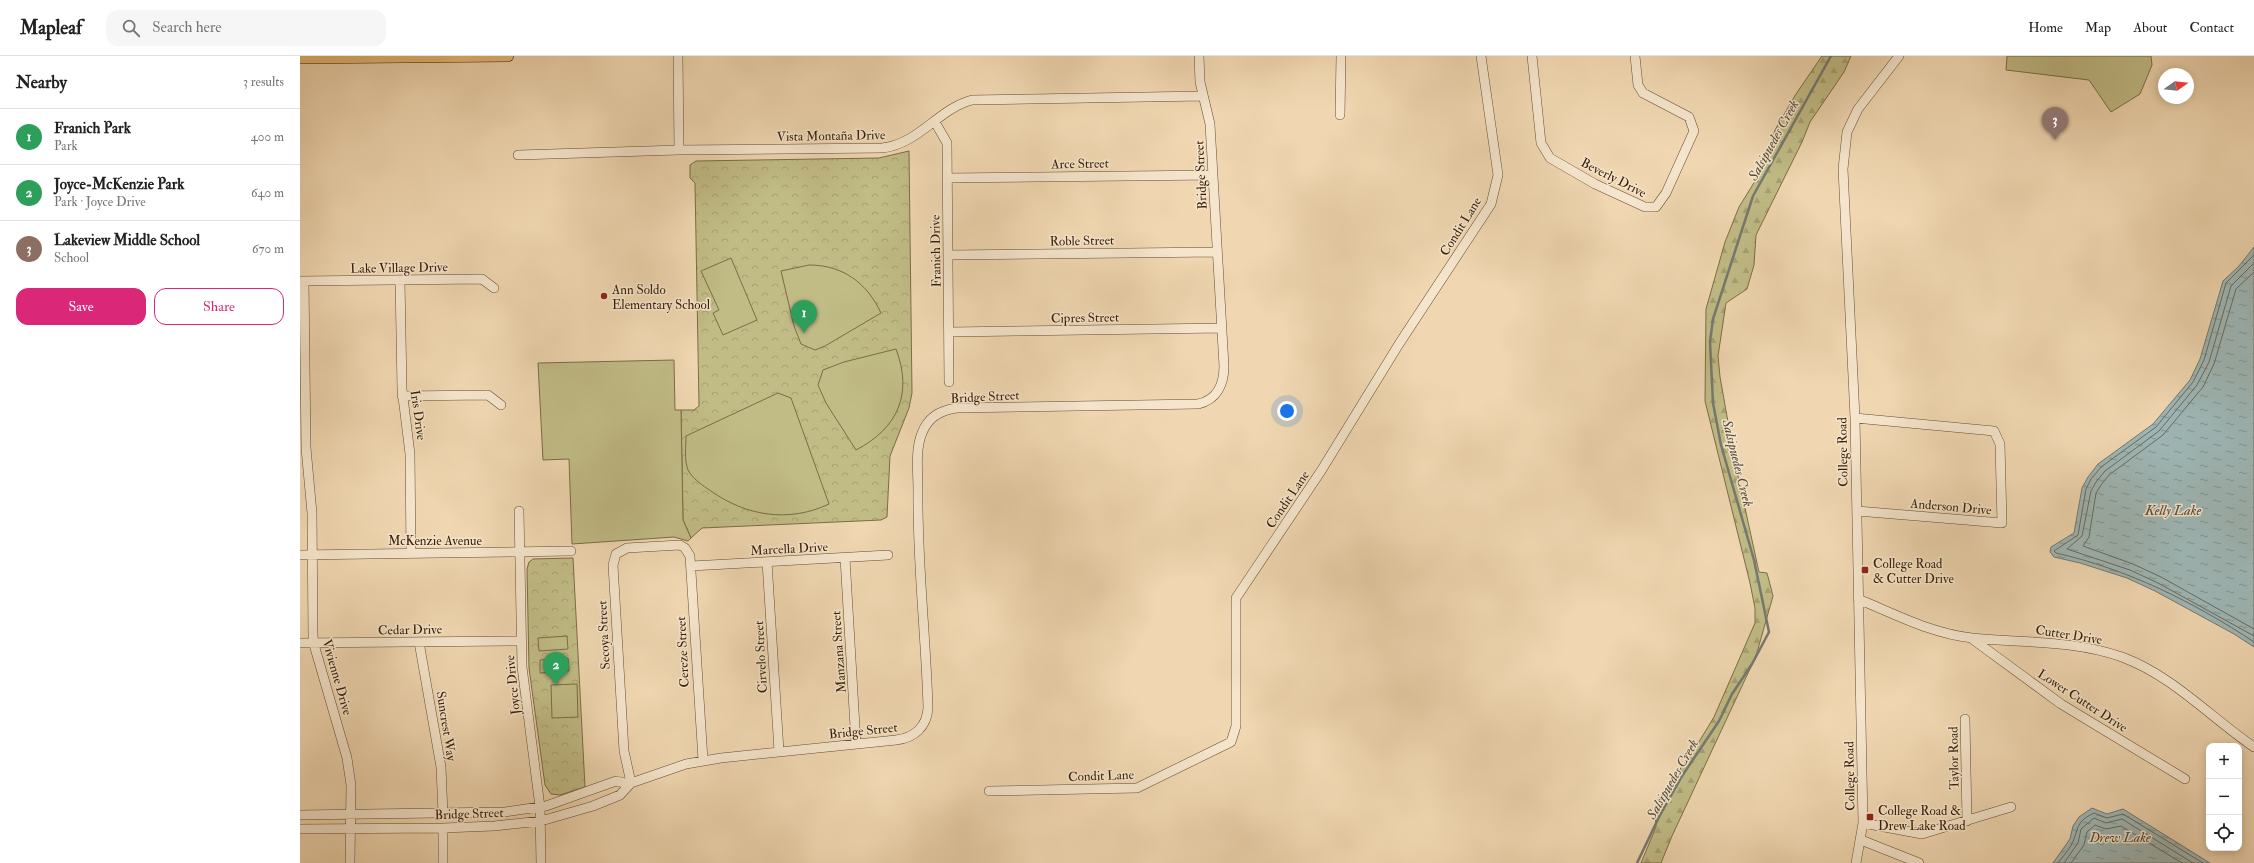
<!DOCTYPE html>
<html lang="en">
<head>
<meta charset="utf-8">
<style>
	:root { --surface:#fff; --page:#f6f6f6; --text:#222; --muted:#767676; --line:#e0e0e0; --accent:#db2777 }
	body { margin:0; font-family:"IM FELL Double Pica",serif; background:var(--page); color:var(--text) }
	.controls { position:absolute; right:12px; bottom:12px; display:grid; overflow:hidden; border-radius:8px; box-shadow:0 2px 10px #0003 }
	.controls button { width:36px; height:36px; display:grid; place-items:center; padding:0; border:0; border-bottom:1px solid var(--line); background:var(--surface); color:var(--text); font:20px sans-serif }
	.compass { position:absolute; left:1858px; top:12px; width:36px; height:36px; border-radius:50%; background:var(--surface); box-shadow:0 2px 10px #0003; rotate:75deg }
	.you { position:absolute; left:987px; top:355px; width:14px; height:14px; margin:-10px; border:3px solid #fff; border-radius:50%; background:#1a73e8; box-shadow:0 0 0 6px #1a73e833 }
	.badge { display:grid; place-items:center; width:26px; height:26px; border-radius:50%; background:var(--accent); color:#fff; font-size:13px; font-weight:700 }
	.pin { position:absolute; translate:-50% -33px; filter:drop-shadow(0 1px 2px #0008) }
	.pin::after { content:''; position:absolute; top:21px; width:14px; height:12px; background:inherit; clip-path:polygon(0 0,100% 0,50% 100%) }
	.list { margin:0; padding:0; list-style:none }
	h2 { display:flex; justify-content:space-between; align-items:center; height:52px; margin:0; padding:0 16px; font-size:17px }
	h2 small { font-size:13px; font-weight:400; color:var(--muted) }
	.list li { display:grid; grid-template-columns:26px 1fr auto; gap:12px; align-items:center; box-sizing:border-box; height:56px; padding:0 16px; border-top:1px solid var(--line) }
	.list b { display:block; font-size:15px; white-space:nowrap }
	.list p { margin:0; font-size:13px; white-space:nowrap; color:var(--muted) }
	.list em { font-size:13px; font-style:normal; color:var(--muted) }
	.actions { display:flex; gap:8px; padding:12px 16px }
	.actions a { flex:1; padding:9px 0; border:1px solid var(--accent); border-radius:12px; text-align:center; font-size:14px; color:var(--accent) }
	.actions .main { background:var(--accent); color:#fff }
	.icon { flex:none; width:22px; height:22px; fill:none; stroke:currentColor; stroke-width:2; stroke-linecap:round; stroke-linejoin:round }
	.map { position:relative; flex:none; width:1954px; height:807px; overflow:hidden }
	header { display:flex; align-items:center; gap:24px; box-sizing:border-box; height:56px; padding:0 20px; background:var(--surface); border-bottom:1px solid var(--line) }
	header strong { font-size:19px }
	nav { display:flex; gap:22px; margin-inline-start:auto; font-size:14px }
	.search { width:280px; height:36px; background:var(--page); display:flex; align-items:center; gap:10px; box-sizing:border-box; padding:0 14px; border-radius:12px; color:var(--muted); font-size:15px }
	main { display:flex }
	aside { flex:1; background:var(--surface) }
	.map>svg:first-child { display:block }
	.forest { fill:url(#forest-firs); stroke:#7c6c46 }
	.park { fill:url(#park-crowns); stroke:#7c6c46 }
	.pitch { fill:#c1bc86; stroke:#7c6c46 }
	.water { fill:url(#water-ripples); stroke:#757970 }
	.lines { fill:none; stroke-linecap:round; stroke-linejoin:round }
	.shore { stroke:#6a6a5e; stroke-width:1 }
	.stream { stroke:#757970; stroke-width:2.5 }
	.minor-casing { stroke:#654c31; stroke-width:10 }
	.major-casing { stroke:#371d06; stroke-width:12 }
	.minor { stroke:#f5e5cc; stroke-width:9 }
	.major { stroke:#e8bc78; stroke-width:11 }
	.poi-dot { fill:#8f2418; stroke:#f5e5cc; stroke-width:1.5 }
	.labels { text-anchor:middle; stroke-width:3; stroke-linejoin:round; paint-order:stroke }
	.street-label { font-size:13px; fill:#371d06; stroke:#f5e5cc }
	.poi-label { font-size:13px; fill:#371d06; stroke:#f5e5cc; text-anchor:start }
	.water-label { font-size:14px; font-style:italic; fill:#564b3b; stroke:#f5e5cc }
</style>
</head>
<body>
<header>
<strong>Mapleaf</strong>
<div class="search"><svg class="icon" aria-label="search" viewBox="0 0 24 24"><circle cx="10" cy="10" r="6"/><path d="M15 15l6 6"/></svg>Search here</div>
<nav><a>Home</a><a>Map</a><a>About</a><a>Contact</a></nav>
</header>
<main>
<aside>
<h2>Nearby<small>3 results</small></h2>
<ul class="list">
<li><span class="badge" style="background:#2e9e5b">1</span><div><b>Franich Park</b><p>Park</p></div><em>400 m</em></li>
<li><span class="badge" style="background:#2e9e5b">2</span><div><b>Joyce-McKenzie Park</b><p>Park · Joyce Drive</p></div><em>640 m</em></li>
<li><span class="badge" style="background:#8d6e63">3</span><div><b>Lakeview Middle School</b><p>School</p></div><em>670 m</em></li>
</ul>
<div class="actions"><a class="main">Save</a><a>Share</a></div>
</aside>
<div class="map">
<svg width="1954" height="807" viewBox="0 0 1954 807">
	<defs>
		<pattern id="forest-firs" width="22" height="20" patternUnits="userSpaceOnUse"><rect width="22" height="20" fill="#c1bc86"/><path d="M5 1l3.5 6h-7zM16 11l3.5 6h-7z" fill="#a6a172"/></pattern>
		<pattern id="park-crowns" width="20" height="18" patternUnits="userSpaceOnUse"><rect width="20" height="18" fill="#c1bc86"/><path d="M2 6a3 3 0 1 1 6 0M12 15a3 3 0 1 1 6 0" fill="none" stroke="#a6a172"/></pattern>
		<pattern id="water-ripples" width="26" height="14" patternUnits="userSpaceOnUse"><rect width="26" height="14" fill="#9eb7b6"/><path d="M2 4q2-2 4 0t4 0M15 11q2-2 4 0t4 0" fill="none" stroke="#829492"/></pattern>
	</defs>
	<rect width="100%" height="100%" fill="#f0d7b1"/>
	<filter id="stains"><feTurbulence type="fractalNoise" baseFrequency=".005" numOctaves="4"/><feColorMatrix values="0 0 0 0 .2 0 0 0 0 .09 0 0 0 0 .02 0 0 0 .5 -.17"/></filter>
	<radialGradient id="worn" r=".72"><stop offset=".6" stop-color="#630" stop-opacity="0"/><stop offset="1" stop-color="#630" stop-opacity=".3"/></radialGradient>
	<path class="forest" d="M1522,0H1551L1544,16L1510,66L1502,86L1456,179L1454,209L1447,233L1426,247L1418,300L1420,321L1436,411L1459,516L1467,517L1473,540L1456,600L1372,780L1361,807H1341L1356,771L1355,758L1356,746L1394,694L1414,661L1455,567V552L1450,527L1405,345L1406,253L1425,186L1439,151L1465,109L1475,74L1496,38Z"/>
	<path class="park" d="M609,95L612,337L609,352L590,400L587,461L581,464L402,472L391,482L383,464L381,354H394L399,350L395,127L390,122V109L396,105L579,102Z
		M273,502L285,731L260,739L251,738L245,729L229,612L227,513L229,506L233,503Z"/>
	<path class="pitch" d="M1707,0H1851L1852,9L1840,38L1811,56L1789,24L1706,14Z
		M431,202L457,264L423,279L413,257L419,254L401,215Z
		M509,209C543,209 567,227 581,257L525,290L515,294L501,288L494,270L481,215Z
		M596,293C613,338 598,372 556,394L526,347L518,329L523,314L544,306Z
		M374,304L375,354H381L383,464L391,482L388,485L374,481L272,488L269,403L243,404L238,307Z
		M478,337L491,342L529,448C489,467 446,460 411,435C403,430 392,422 388,414C384,404 386,390 386,380Z
		M267,580L268,593L239,595L238,582Z
		M268,602L269,615L240,617V604Z
		M277,628L278,661L252,662L251,629Z"/>
	<path class="water" d="M1954,191V591L1934,578L1855,535L1827,522L1780,507L1754,501L1750,496L1751,491L1774,477L1782,432L1788,421L1798,408L1853,368L1890,324L1900,303L1923,225L1939,210Z
		M1792,752L1807,758L1823,753L1910,807H1753L1770,783L1773,770L1779,761Z"/>
	<g class="lines">
		<path class="shore" d="M1954,199L1926,227L1904,304L1893,326L1856,371L1801,411L1791,423L1786,433L1778,479L1754,495L1756,497C1827,513 1894,546 1954,586
			M1954,207L1931,230L1909,306L1897,329L1859,375L1805,415L1796,426L1791,435L1782,480L1767,493L1830,514L1858,527L1954,580
			M1954,216L1936,233L1914,308L1903,331L1863,379L1809,419L1801,429L1796,437L1789,481L1783,490L1833,508L1861,521L1954,573
			M1758,807C1763,800 1771,792 1774,783C1779,769 1778,765 1794,757L1807,762L1823,758L1903,807
			M1764,807L1778,787L1781,773L1794,762L1806,767L1822,763L1893,807
			M1771,807L1784,789L1787,776L1795,769L1806,773L1821,770L1882,807"/>
		<path class="stream" d="M1337,807L1359,761L1382,720L1419,665L1432,638L1452,608L1469,576L1454,504L1421,389L1413,347L1410,286L1413,263L1453,140L1531,0"/>
		<defs>
			<path id="minor" d="M378,0L379,94
				M1232,0L1241,87L1250,102L1295,128L1345,151H1356L1366,137L1394,75L1389,61L1343,37L1338,29L1335,0
				M1040,59L1041,0
				M635,66L647,87L649,326
				M218,99L379,94L582,92C619,88 638,53 672,44L903,40
				M647,122L913,119
				M648,199L917,196
				M100,224L102,333L110,398L111,497
				M0,225L182,223L194,232
				M4,225L6,392L12,457L13,580L15,592L47,702L51,729L50,807
				M649,276L922,272
				M102,340L188,339L201,349
				M1555,362L1694,375L1700,388L1702,467L1557,455
				M219,455L222,611L240,751L241,807
				M0,499L271,495
				M545,502L556,688
				M467,506L479,695
				M391,510L588,499
				M1558,543C1595,558 1632,578 1672,582C1723,587 1773,584 1822,601C1873,620 1910,661 1954,691
				M1671,582L1761,648L1885,723
				M119,586L141,711L143,758
				M0,587L221,585
				M1665,663L1667,765
				M331,727L324,695L313,509L316,498L327,492L380,489L385,492L390,500L403,704
				M689,735L837,732L931,686L936,670V542L1021,415L1099,288L1191,148L1198,119L1181,0
				M0,759L205,756L246,750L316,725L329,728
				M1563,767L1622,778L1711,751
				M0,773L143,772L194,770L241,765L293,750L320,739L331,727L386,708L421,702L596,684C614,682 627,671 628,652C626,579 617,507 618,434C618,416 615,394 622,377C628,361 641,354 657,352L898,348C917,344 924,328 924,310L910,68L900,26L899,0
				M1561,784L1619,807
				M143,807V772
				M1556,807L1563,767L1555,362L1543,113L1547,76L1558,53L1599,0"/>
			<path id="major" d="M0,2L208,0"/>
		</defs>
		<use href="#minor" class="minor-casing"/>
		<use href="#major" class="major-casing"/>
		<use href="#minor" class="minor"/>
		<use href="#major" class="major"/>
	</g>
	<g class="poi-dot">
		<circle cx="304" cy="240" r="4"/>
		<rect x="1561" y="510" width="8" height="8" rx="2"/>
		<rect x="1566" y="757" width="8" height="8" rx="2"/>
	</g>
	<g class="labels">
		<g class="street-label">
			<text transform="translate(531 79) rotate(-1)" y="5">Vista Montaña Drive</text>
			<text transform="translate(780 107) rotate(-1)" y="5">Arce Street</text>
			<text transform="translate(900 119) rotate(-93)" y="5">Bridge Street</text>
			<text transform="translate(1314 121) rotate(27)" y="5">Beverly Drive</text>
			<text transform="translate(1160 170) rotate(-58)" y="5">Condit Lane</text>
			<text transform="translate(782 184) rotate(-1)" y="5">Roble Street</text>
			<text transform="translate(635 195) rotate(-91)" y="5">Franich Drive</text>
			<text transform="translate(99 211) rotate(-1)" y="5">Lake Village Drive</text>
			<text transform="translate(785 261) rotate(-1)" y="5">Cipres Street</text>
			<text transform="translate(685 340) rotate(-3)" y="5">Bridge Street</text>
			<text transform="translate(119 359) rotate(82)" y="5">Iris Drive</text>
			<text transform="translate(1542 396) rotate(-91)" y="5">College Road</text>
			<text transform="translate(987 443) rotate(-56)" y="5">Condit Lane</text>
			<text transform="translate(1651 450) rotate(5)" y="5">Anderson Drive</text>
			<text x="135" y="489">McKenzie Avenue</text>
			<text transform="translate(489 492) rotate(-3)" y="5">Marcella Drive</text>
			<text transform="translate(110 573) rotate(-1)" y="5">Cedar Drive</text>
			<text transform="translate(1769 578) rotate(9)" y="5">Cutter Drive</text>
			<text transform="translate(303 579) rotate(-93)" y="5">Secoya Street</text>
			<text transform="translate(382 596) rotate(-93)" y="5">Cereze Street</text>
			<text transform="translate(538 596) rotate(-94)" y="5">Manzana Street</text>
			<text transform="translate(460 601) rotate(-93)" y="5">Cirvelo Street</text>
			<text transform="translate(38 621) rotate(74)" y="5">Vivienne Drive</text>
			<text transform="translate(212 629) rotate(-96)" y="5">Joyce Drive</text>
			<text transform="translate(1783 644) rotate(33)" y="5">Lower Cutter Drive</text>
			<text transform="translate(147 670) rotate(81)" y="5">Suncrest Way</text>
			<text transform="translate(563 674) rotate(-6)" y="5">Bridge Street</text>
			<text transform="translate(1653 702) rotate(-91)" y="5">Taylor Road</text>
			<text transform="translate(801 719) rotate(-2)" y="5">Condit Lane</text>
			<text transform="translate(1549 720) rotate(-91)" y="5">College Road</text>
			<text transform="translate(169 757) rotate(-2)" y="5">Bridge Street</text>
		</g>
		<g class="poi-label">
			<text x="312" y="238">Ann Soldo<tspan x="312" dy="15">Elementary School</tspan></text>
			<text x="1573" y="512">College Road<tspan x="1573" dy="15">&amp; Cutter Drive</tspan></text>
			<text x="1578" y="759">College Road &amp;<tspan x="1578" dy="15">Drew Lake Road</tspan></text>
		</g>
		<g class="water-label">
			<text transform="translate(1473 84) rotate(-61)" y="5">Salsipuedes Creek</text>
			<text transform="translate(1438 407) rotate(76)" y="5">Salsipuedes Creek</text>
			<text x="1873" y="459">Kelly Lake</text>
			<text transform="translate(1372 723) rotate(-60)" y="5">Salsipuedes Creek</text>
			<text x="1820" y="786">Drew Lake</text>
		</g>
	</g>
	<rect width="100%" height="100%" filter="url(#stains)"/>
	<rect width="100%" height="100%" fill="url(#worn)"/>
</svg>
<div class="controls">
<button>+</button>
<button>−</button>
<button><svg class="icon" aria-label="locate" viewBox="0 0 24 24"><circle cx="12" cy="12" r="6"/><path d="M12 2v4M12 18v4M2 12h4M18 12h4"/></svg></button>
</div>
<svg class="compass" viewBox="-18 -18 36 36"><path d="M0-13l5 13h-10z" fill="#e53935"/><path d="M0 13l5-13h-10z" fill="#767676"/></svg>
<div class="you"></div>
<div class="pin badge" style="left:504px;top:277px;background:#2e9e5b">1</div>
<div class="pin badge" style="left:256px;top:629px;background:#2e9e5b">2</div>
<div class="pin badge" style="left:1755px;top:84px;background:#8d6e63">3</div>
</div>
</main>
</body>
</html>
